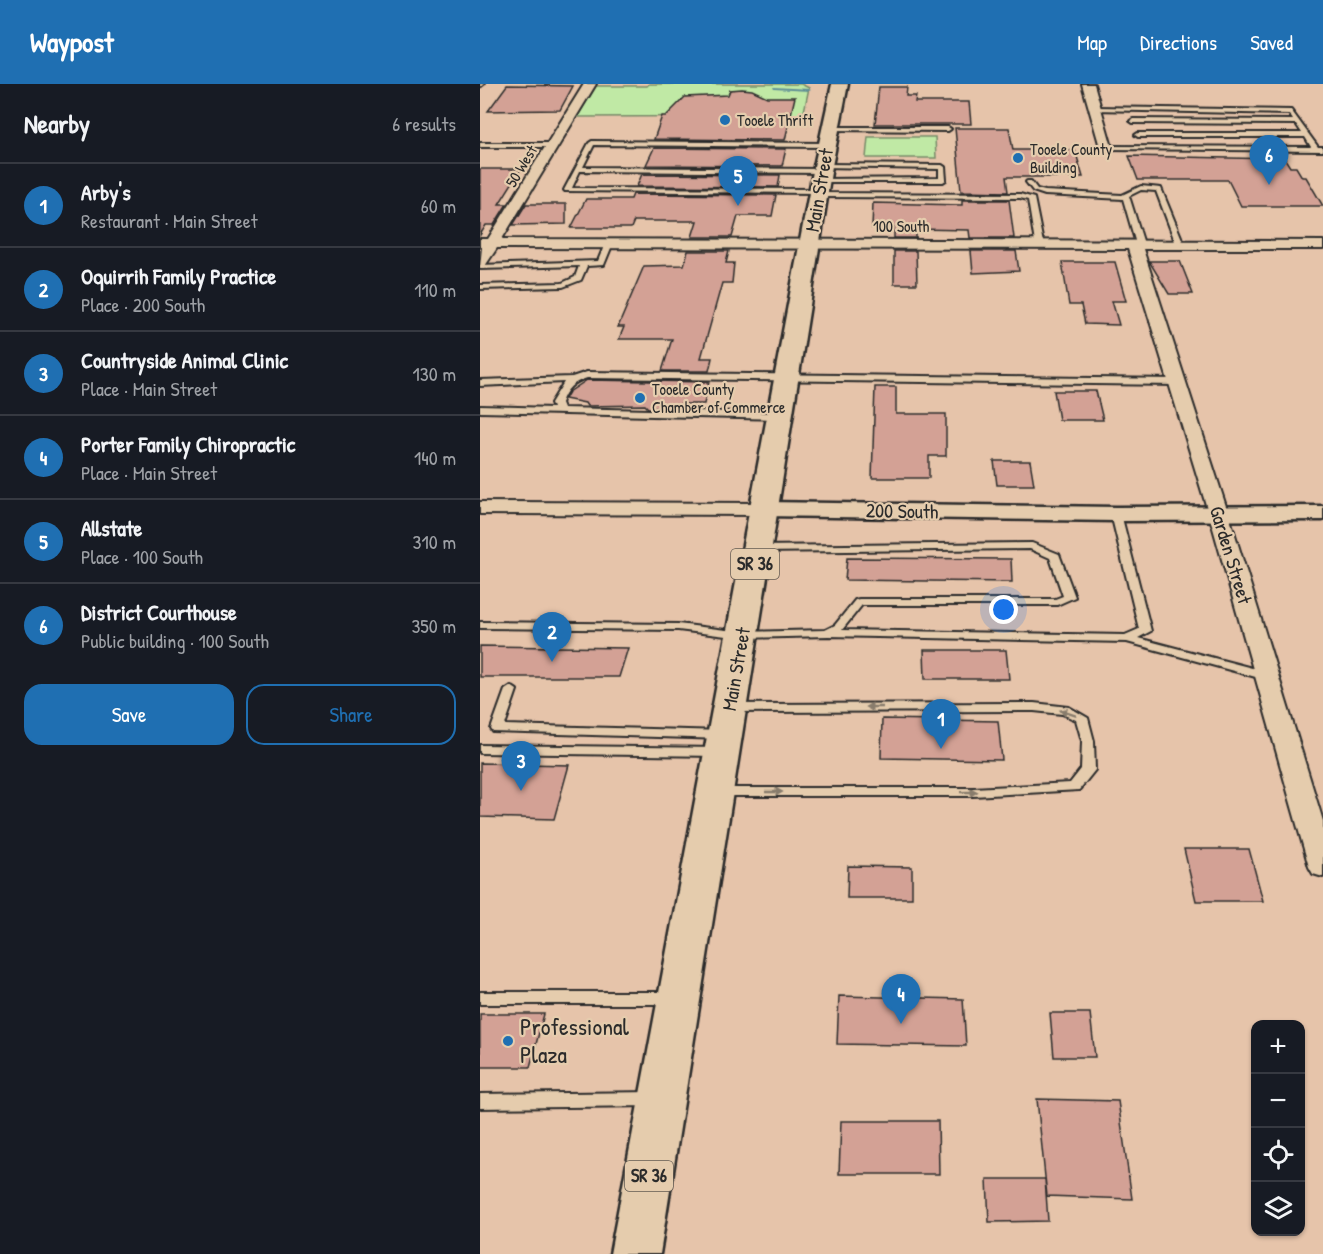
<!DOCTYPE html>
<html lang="en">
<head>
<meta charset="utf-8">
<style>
	:root { --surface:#171b24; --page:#20242c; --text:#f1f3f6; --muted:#9ea1a6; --line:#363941; --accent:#1f6fb2 }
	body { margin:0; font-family:"Patrick Hand",sans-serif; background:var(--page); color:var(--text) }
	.controls { position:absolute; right:18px; bottom:18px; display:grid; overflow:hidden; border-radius:12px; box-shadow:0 2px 4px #0004 }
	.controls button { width:54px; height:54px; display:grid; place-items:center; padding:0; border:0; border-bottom:2px solid var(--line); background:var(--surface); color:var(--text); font:30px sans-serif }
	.you { position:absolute; left:524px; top:526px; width:21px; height:21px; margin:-15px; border:4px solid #fff; border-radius:50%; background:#1a73e8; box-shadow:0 0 0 9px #1a73e833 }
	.badge { display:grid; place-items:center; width:39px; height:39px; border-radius:50%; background:var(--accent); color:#fff; font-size:20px; font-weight:700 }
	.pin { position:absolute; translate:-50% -50px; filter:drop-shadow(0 2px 3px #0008) }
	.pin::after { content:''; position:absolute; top:32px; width:21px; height:18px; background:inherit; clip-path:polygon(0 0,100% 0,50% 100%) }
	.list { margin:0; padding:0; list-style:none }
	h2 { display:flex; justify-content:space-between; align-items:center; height:78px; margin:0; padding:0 24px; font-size:26px }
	h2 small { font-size:20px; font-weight:400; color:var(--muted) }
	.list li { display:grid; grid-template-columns:39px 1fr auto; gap:18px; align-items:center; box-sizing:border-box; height:84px; padding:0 24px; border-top:2px solid var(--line) }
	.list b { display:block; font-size:22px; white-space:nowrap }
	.list p { margin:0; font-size:20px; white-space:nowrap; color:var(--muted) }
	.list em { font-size:20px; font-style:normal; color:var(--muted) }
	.actions { display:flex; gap:12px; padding:18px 24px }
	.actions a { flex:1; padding:14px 0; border:2px solid var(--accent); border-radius:18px; text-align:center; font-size:21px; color:var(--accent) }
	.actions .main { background:var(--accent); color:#fff }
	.icon { flex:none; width:33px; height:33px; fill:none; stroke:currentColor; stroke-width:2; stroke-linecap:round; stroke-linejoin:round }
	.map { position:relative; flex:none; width:843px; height:1170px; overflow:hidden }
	header { display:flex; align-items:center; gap:36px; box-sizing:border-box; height:84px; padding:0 30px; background:var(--accent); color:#fff }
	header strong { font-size:28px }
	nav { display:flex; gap:33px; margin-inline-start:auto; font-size:21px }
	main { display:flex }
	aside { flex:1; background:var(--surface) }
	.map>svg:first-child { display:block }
	.green { fill:#c0e9a5; stroke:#768a68; stroke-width:1.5 }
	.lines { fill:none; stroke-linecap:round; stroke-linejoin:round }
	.stream { fill:#5d8d95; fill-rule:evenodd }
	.building { fill:#d3a195; stroke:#2b2b2b; stroke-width:1.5 }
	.service-casing { stroke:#2b2b2b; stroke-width:4 }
	.minor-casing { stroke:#2b2b2b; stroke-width:4 }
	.tertiary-casing { stroke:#2b2b2b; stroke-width:5 }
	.trunk-casing { stroke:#2b2b2b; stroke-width:5 }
	.service { fill:#e5ccad; fill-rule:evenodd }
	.minor { fill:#e5ccad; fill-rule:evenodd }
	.tertiary { fill:#e5ccad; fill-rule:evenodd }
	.trunk { fill:#e5ccad; fill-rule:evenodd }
	.oneway { fill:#887c6c }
	.poi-dot { fill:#1f6fb2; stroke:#e5ccad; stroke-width:2 }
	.labels { text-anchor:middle; stroke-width:4.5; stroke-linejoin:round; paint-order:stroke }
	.far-poi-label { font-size:16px; fill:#2b2b2b; stroke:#e5ccad; text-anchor:start }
	.far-street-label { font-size:16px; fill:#2b2b2b; stroke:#e5ccad }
	.shield { fill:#e5ccad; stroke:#635b52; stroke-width:1.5 }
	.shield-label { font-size:18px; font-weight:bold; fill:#2b2b2b }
	.street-label { font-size:20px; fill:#2b2b2b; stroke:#e5ccad }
	.near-poi-label { font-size:24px; fill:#2b2b2b; stroke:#e5ccad; text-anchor:start }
</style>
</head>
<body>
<header>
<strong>Waypost</strong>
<nav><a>Map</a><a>Directions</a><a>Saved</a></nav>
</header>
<main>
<aside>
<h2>Nearby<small>6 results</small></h2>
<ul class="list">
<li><span class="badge">1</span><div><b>Arby's</b><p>Restaurant · Main Street</p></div><em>60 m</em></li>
<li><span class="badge">2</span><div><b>Oquirrih Family Practice</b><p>Place · 200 South</p></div><em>110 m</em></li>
<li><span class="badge">3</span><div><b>Countryside Animal Clinic</b><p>Place · Main Street</p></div><em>130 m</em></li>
<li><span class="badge">4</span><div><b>Porter Family Chiropractic</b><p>Place · Main Street</p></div><em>140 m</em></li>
<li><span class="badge">5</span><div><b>Allstate</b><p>Place · 100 South</p></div><em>310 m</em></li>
<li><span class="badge">6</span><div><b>District Courthouse</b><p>Public building · 100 South</p></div><em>350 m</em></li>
</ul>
<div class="actions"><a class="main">Save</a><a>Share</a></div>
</aside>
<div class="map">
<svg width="843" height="1170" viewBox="0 0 843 1170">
	<rect width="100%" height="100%" fill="#e6c4aa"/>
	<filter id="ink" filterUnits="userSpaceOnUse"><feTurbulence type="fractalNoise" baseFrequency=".0167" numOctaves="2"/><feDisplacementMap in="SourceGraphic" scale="12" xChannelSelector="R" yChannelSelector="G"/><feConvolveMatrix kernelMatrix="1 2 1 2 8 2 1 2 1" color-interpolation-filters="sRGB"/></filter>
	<g filter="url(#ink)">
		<path class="green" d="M169,0H321L329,4L323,32L97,33L116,2H167Z
			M388,53H455L456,74H386Z"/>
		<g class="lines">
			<path class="stream" d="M293,3L329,5L331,6L329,7L294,5Z"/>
		</g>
		<path class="building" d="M27,1L93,2L80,26L8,27Z
			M399,3H427L426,12H436L435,18H489L491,40H395Z
			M262,5L272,6L287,13H315L305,56L174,55L182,32H186L205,13L248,11L250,6Z
			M475,44H529L533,66H595L603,93H526L528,108L481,107Z
			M174,64L303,65H306L302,82L166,81Z
			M649,72L805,75L810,83H816L822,93H826L843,122H761L748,96H658Z
			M0,85H41L19,120H27L14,141H6L0,151Z
			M162,90L300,91L298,103L157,102Z
			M153,110L296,111L292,132H258L252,153H212L217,137H154L151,144H91L106,115H151Z
			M482,116H529L534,154H490L489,146L436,145V154H414V144H392L393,119L482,121Z
			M46,120H86V140L33,141Z
			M208,167H249L246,179H254L252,199H242L221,274H232L229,287H182L192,255H139L144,243H138L164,182L204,181Z
			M414,167H436L437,200H414Z
			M491,167H536L539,187L493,189Z
			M669,177H700L713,210H689Z
			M582,178H635L646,217H632L639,241L605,240L601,221H589Z
			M107,296L229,298L224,320H200L195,324H168L165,321L107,322L105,319L85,315L89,308Z
			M395,303H416V330H466V372H449V394H392Z
			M574,307H616L623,336H579Z
			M514,377H550L554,401H517Z
			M367,474L531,475L532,498L365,496Z
			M0,562L148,564L139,593H0Z
			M444,566H526L529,595H445Z
			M402,635L518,637L522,676L401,674Z
			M0,679L89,681L74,735L0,733Z
			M704,765H769L783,817H716Z
			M368,782L432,783V814H367Z
			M359,912L483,915L486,962L357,960Z
			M570,929H610L615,973H574Z
			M0,930H64L50,983H0Z
			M557,1015L638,1017L652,1115L567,1112Z
			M361,1037H458L459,1090H359Z
			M507,1095H565L568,1137L509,1138Z"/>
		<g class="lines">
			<defs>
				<path id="service" d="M0,0H4L0,3Z
					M615,23L811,26L838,63H843V67L626,65L623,63L624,62L831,63L825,53H658L655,51L658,49H822L816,40L653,39L650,37L653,35L813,36L809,30L613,26Z
					M350,43H468L471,45L468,47L348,46V44Z
					M112,57L347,59L350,61L347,63L114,61L103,83L343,85L346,87L343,89L100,87L92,104L339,105L342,107L340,109L540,110L554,114L563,159L559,161L555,159L548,116L540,114L338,113L335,111L337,109L85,107L84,106L109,59Z
					M0,59H73L76,61L73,63H0Z
					M343,80L462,81L465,83L466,96L463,98H341L338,96L339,95L459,94V85L341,83L340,82Z
					M547,97H551L557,105L565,107L642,111L661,102L681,104L704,160L700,162L696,160L676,107L661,106L649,112L664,160L660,162L656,160L643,115L565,111L553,107L546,98Z
					M126,157L133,159L124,181L107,182L101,196L83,203L0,205V201L82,199L95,193L99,182L0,185V181L118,177Z
					M107,288L698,295L702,298L698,301L107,294C93,298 86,305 81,319L83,324L300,329L305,332L300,335L0,328V322L73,324L71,319L84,298L0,302V296L92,293Z
					M636,427L641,430L671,547L658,554L791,589L793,592L791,595H783L647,558L348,552L262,554L198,546L0,544V538L198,540L262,548L345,546L355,541L375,516L379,515H575L583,512L570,474L550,465L277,468L272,465L277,462L552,459L579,470L595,513L577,521H382L362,546L645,551L659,545L631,430Z
					M31,602L37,606L25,641L244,647L250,651L244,655L13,648L11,645L25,606Z
					M554,619L589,623L608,634L614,657L615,686L599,706L493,712H237L232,711L230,708L232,705L237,704H493L590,699L601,685L602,657L596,636L582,630L554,627L252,628L246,624L252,620Z
					M0,661L241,664L247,668L241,672L0,669Z
					M0,908H192L197,910L200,914L197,918L192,920H0Z
					M176,1008L182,1010L184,1015L182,1020L176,1022L0,1024V1010Z"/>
				<path id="minor" d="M104,0H116L22,155L843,157V165H663L753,444L843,737V793L833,790L829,783L733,444L648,165L17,164L5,182L0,184L2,163H0V155H8Z
					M602,0H614L632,63L631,66H621L620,63Z
					M0,418L284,419L291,421L294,425L291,429L284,431L0,430Z"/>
				<path id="tertiary" d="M284,418L636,423L843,422V436L636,437L284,432L275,430L272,425L275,420Z"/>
				<path id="trunk" d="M352,0H368L352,82L180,1170H130L334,82Z"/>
			</defs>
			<use href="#service" class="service-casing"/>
			<use href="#minor" class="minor-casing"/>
			<use href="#tertiary" class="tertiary-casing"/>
			<use href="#trunk" class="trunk-casing"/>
			<use href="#service" class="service"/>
			<use href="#minor" class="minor"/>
			<use href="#tertiary" class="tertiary"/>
			<use href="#trunk" class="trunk"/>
		</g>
		<defs><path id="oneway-solid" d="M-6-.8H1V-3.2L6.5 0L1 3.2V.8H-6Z" transform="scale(1.5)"/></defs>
		<g class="oneway">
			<use href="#oneway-solid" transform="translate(394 623) rotate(180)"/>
			<use href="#oneway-solid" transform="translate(588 629) rotate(-161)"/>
			<use href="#oneway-solid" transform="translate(294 708)"/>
			<use href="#oneway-solid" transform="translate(489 708) rotate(-1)"/>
		</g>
	</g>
	<g class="poi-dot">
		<circle cx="245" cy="36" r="6"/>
		<circle cx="538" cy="74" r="6"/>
		<circle cx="160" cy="314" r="6"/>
		<circle cx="28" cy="957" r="6"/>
	</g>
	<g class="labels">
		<g class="far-poi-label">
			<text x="257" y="42">Tooele Thrift</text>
			<text x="550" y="71">Tooele County<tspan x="550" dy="18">Building</tspan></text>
			<text x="172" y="311">Tooele County<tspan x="172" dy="18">Chamber of Commerce</tspan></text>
		</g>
		<g class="far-street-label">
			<text transform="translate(41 82) rotate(-59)" y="6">50 West</text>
			<text x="421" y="148">100 South</text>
		</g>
		<g class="shield">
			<rect x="251" y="465" width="48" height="30" rx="4.5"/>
			<rect x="145" y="1077" width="48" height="30" rx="4.5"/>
		</g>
		<g class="shield-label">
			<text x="275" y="486">SR 36</text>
			<text x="169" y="1098">SR 36</text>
		</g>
		<g class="street-label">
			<text transform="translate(339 106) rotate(-80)" y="7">Main Street</text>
			<text transform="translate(422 427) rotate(1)" y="7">200 South</text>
			<text transform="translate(751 471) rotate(73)" y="7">Garden Street</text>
			<text transform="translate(256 585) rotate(-80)" y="7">Main Street</text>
		</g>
		<g class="near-poi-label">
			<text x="40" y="951">Professional<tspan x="40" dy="28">Plaza</tspan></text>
		</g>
	</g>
</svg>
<div class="controls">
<button>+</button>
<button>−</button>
<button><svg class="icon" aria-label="locate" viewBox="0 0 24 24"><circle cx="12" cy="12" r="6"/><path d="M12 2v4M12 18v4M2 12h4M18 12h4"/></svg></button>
<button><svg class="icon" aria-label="layers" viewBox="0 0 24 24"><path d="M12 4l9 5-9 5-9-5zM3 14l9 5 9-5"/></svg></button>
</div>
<div class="you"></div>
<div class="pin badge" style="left:461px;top:665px">1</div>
<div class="pin badge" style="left:72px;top:578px">2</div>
<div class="pin badge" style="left:41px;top:707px">3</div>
<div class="pin badge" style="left:421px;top:940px">4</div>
<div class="pin badge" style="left:258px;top:122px">5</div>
<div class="pin badge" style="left:789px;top:101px">6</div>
</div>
</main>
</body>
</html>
